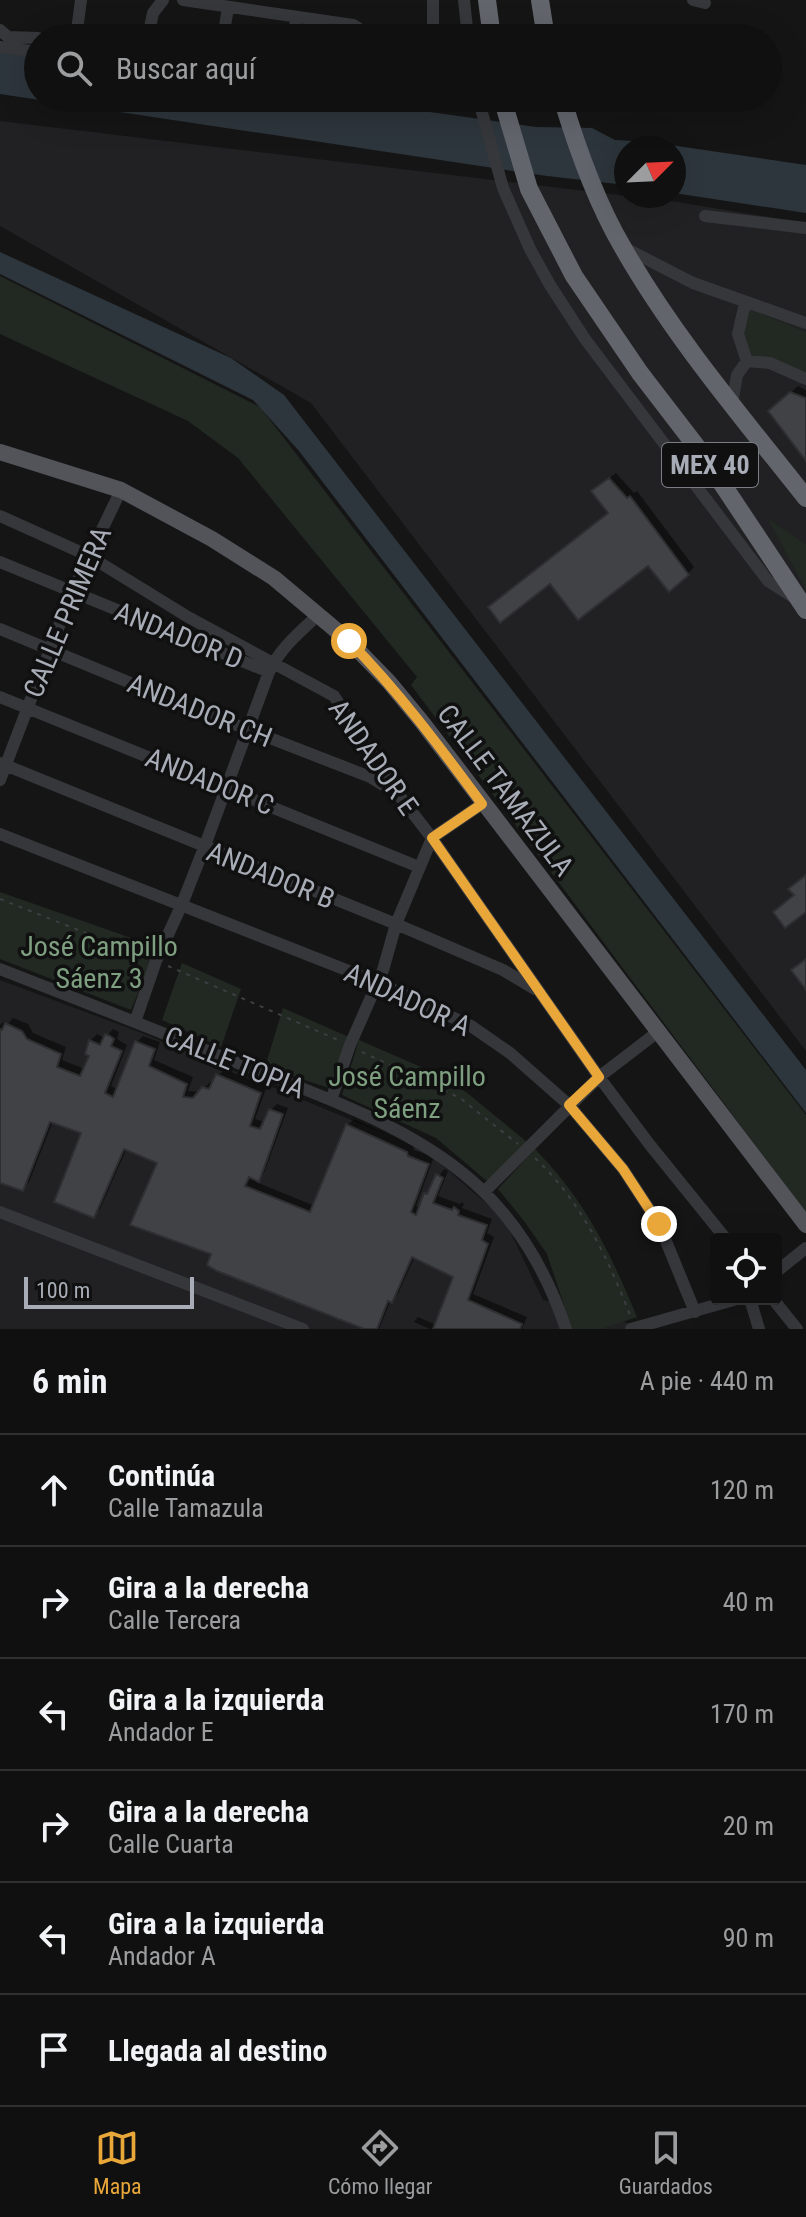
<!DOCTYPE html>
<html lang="es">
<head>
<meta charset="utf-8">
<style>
	:root { --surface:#101010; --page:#191919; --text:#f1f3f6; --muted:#9c9d9f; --line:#303030; --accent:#e9a73a }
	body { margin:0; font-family:"Roboto Condensed",sans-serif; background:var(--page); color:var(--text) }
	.controls { position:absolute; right:24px; bottom:24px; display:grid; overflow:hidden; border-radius:8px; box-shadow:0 8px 32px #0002 }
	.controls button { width:72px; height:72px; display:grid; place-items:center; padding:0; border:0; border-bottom:2px solid var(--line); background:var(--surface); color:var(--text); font:40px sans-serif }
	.compass { position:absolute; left:614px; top:136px; width:72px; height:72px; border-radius:50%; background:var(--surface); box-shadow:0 8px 32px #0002; rotate:66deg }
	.scale { position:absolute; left:24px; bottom:20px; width:170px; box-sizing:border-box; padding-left:8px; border:4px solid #a7acb6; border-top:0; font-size:22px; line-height:28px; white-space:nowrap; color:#a7acb6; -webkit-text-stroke:6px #101011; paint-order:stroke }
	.stop { position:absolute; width:24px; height:24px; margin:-18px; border:6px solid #e9a73a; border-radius:50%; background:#fff }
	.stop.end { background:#e9a73a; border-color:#fff; box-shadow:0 2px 8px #0008 }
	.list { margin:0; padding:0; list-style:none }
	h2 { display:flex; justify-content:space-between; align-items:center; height:104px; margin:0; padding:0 32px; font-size:34px }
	h2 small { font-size:26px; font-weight:400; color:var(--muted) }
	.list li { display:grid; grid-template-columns:52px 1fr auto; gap:24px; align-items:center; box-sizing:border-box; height:112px; padding:0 32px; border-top:2px solid var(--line) }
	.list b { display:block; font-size:30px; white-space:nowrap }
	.list p { margin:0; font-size:26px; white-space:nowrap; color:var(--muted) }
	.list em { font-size:26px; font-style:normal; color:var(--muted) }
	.icon { flex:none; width:44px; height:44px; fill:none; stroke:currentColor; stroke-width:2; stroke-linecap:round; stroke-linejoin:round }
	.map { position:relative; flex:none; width:806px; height:1329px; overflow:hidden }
	.search { position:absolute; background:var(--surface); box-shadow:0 8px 32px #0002; left:24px; right:24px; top:24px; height:88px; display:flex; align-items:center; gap:20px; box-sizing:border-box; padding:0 28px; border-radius:44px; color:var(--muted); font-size:30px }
	.sheet { height:776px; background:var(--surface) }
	nav { display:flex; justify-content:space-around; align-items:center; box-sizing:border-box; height:112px; border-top:2px solid var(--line); background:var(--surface); font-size:22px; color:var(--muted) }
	nav a { display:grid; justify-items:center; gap:4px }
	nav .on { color:var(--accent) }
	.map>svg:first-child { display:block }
	.built { fill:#212123 }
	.green { fill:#212922 }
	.water { fill:#2d363c }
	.shadow { fill:#0007 }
	.building { fill:#414246; stroke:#2f2f32; stroke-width:2 }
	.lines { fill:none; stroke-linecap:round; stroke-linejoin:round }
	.path { stroke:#3c3e42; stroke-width:2; stroke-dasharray:4 6; stroke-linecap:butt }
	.minor { stroke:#36373b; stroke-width:12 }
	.major { stroke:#52545a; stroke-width:16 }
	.highway { stroke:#62656c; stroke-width:18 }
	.route { stroke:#e9a73a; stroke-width:10 }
	.labels { text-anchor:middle; stroke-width:7; stroke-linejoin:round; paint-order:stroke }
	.shield { fill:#101011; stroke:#7a7d84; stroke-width:2 }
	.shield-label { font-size:26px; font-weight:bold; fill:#a7acb6 }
	.street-label { font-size:28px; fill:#a7acb6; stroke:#101011 }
	.park-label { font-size:28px; fill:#7fa080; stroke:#101011 }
</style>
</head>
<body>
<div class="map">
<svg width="806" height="1329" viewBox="0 0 806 1329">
	<rect width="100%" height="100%" fill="#151516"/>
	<path class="built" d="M0,121L677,202L806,223V1051L311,403L0,226Z
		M0,980L142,1033L426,1151L504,1219L543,1300L650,1329H0Z"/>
	<path class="green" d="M0,276L260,407L806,1115V1213L411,685L417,677L238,458L188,421L0,334Z
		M749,309L806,332V374L771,359L752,355C742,339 743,327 749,309Z
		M768,519L806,544V590Z
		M0,892L157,947L131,1010L0,959Z
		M182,963L241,989L221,1047L162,1020Z
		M283,1008L349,1037L329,1088L265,1067Z
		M359,1040L421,1067L466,1092L527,1142L488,1182L436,1138L342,1095Z
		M535,1149C585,1200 610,1252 637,1317L601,1329H572L547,1254L524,1221L498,1189Z"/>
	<path class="water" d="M0,52L38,58V98H330L536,127L592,128L615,140L650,142L806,165V213L674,193V148H626V185L547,176L0,94Z
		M0,252L231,358L284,395L806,1070V1113L299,451L253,400L0,274Z"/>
	<path class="shadow" d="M798,386L806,390V458L770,412Z
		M616,473L634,493L637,491L694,567L688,574L610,512L600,485Z
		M13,1018L28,1024L33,1033L66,1047L62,1060L85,1069L92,1055L87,1053L90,1041L97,1034L105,1038L113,1029L119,1032L117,1039L127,1045L111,1086L118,1090L137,1042L143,1036L160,1042L154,1060L193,1077L188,1091L200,1092L210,1082H214L224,1069L267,1086L255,1119L265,1122L271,1110L277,1104L288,1108L264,1173L256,1182L315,1206L347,1125L354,1119L413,1146L414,1150L434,1157L416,1206L421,1208L426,1194L444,1169L448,1171L438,1196L460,1204L462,1202L464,1204L462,1208L492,1219L487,1233L494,1237L473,1294L527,1317L522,1329H430L414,1322L418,1317L436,1325L456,1276L415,1256L398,1294L391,1300L379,1329H366L213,1253L159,1162L127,1148L100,1209L94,1215L83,1131L53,1121L29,1182L22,1188L0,1180V1025L3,1022L8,1024Z"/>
	<path class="building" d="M790,392L806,398V461L768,411Z
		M609,478L627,498L630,496L689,575L669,592L648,566L578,620L550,584L500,623L488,607L608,513L591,491Z
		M806,875V912L785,928L773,912L794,895L788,889Z
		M806,959V990L791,970Z
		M5,1023L22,1031L27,1039L61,1054L57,1067L80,1076L89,1056L85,1054L89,1040L100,1045L105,1034L110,1036L114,1039L111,1046L122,1051L105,1093L113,1097L135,1041L155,1049L149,1066L187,1084L183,1097L193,1098L202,1087L209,1089L216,1074L261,1093L250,1126L260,1129L269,1109L283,1114L259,1182L249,1177L245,1186L310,1212L346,1124L407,1152L408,1156L429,1164L411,1212L416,1215L424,1193L427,1194L436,1174L443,1178L433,1203L452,1210L454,1207L459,1211L458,1215L487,1225L482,1240L488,1244L468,1300L522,1324L520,1329H433L453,1277L412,1257L392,1303L388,1301L377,1329H364L217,1271L207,1265L211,1254L130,1225L157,1163L124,1149L94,1218L54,1202L81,1133L50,1122L23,1191L0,1183V1029L2,1030Z"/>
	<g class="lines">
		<path class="path" d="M0,899L144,956
			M168,966L338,1040
			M362,1052L460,1098L518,1144
			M535,1158C580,1200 608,1258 630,1315"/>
		<path class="minor" d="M183,0L353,25L358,28L363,38
			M464,0L468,38
			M693,0L705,3
			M0,30L8,37L38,38
			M76,38L81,0
			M148,38L153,13L163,0
			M223,38L228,8
			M294,38L296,18
			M433,38V0
			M0,47L38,52
			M354,98L409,102L437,98
			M478,98L503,188L530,249L550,285L585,339L768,581L793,597
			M705,216L806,228
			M625,248L693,283L806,323
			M745,303L738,334L747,361
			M732,404L737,375L747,361L770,363L806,379
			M0,516L89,556L188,617L334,696L398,794L432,838L599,1077L650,1145L726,1239
			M0,562L269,672
			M0,629L162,696L370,777L396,793
			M0,697L419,867
			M0,763L396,924L503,970L535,989
			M0,780L72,592L121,490
			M0,834L377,982L471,1026L510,1053L569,1105L623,1169L659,1224L695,1312
			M0,969C83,1001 165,1034 248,1067C328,1099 419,1129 482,1190C521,1228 549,1278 566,1329
			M135,1022L156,961L182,904L204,848L269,672C280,648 300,632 319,614
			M331,1100L350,1045L383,970L396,924L432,838L482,804
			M484,1192L599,1077L659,1031
			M0,1212L303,1329
			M776,1272L806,1248
			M750,1299L759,1329
			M773,1299L797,1329
			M631,1329L737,1299"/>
		<path class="major" d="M0,452L121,490L212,539L274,578L349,641L389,682L422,722L806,1225"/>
		<path class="highway" d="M487,0L492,38
			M540,0L546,38
			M502,98L529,189L574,276L640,373L703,455L806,610
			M562,98C577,148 595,200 622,246C673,336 742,417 806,498"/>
	</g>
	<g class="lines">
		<path class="route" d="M349,641C399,692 440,747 482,804L432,838L599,1077L569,1105L623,1169L659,1224"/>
	</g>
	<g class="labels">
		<rect class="shield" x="662" y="443" width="96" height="44" rx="6"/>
		<g class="shield-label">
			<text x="710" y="474">MEX 40</text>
		</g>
		<g class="street-label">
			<text transform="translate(67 612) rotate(-67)" y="10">CALLE PRIMERA</text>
			<text transform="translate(179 635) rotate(22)" y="10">ANDADOR D</text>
			<text transform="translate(200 710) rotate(22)" y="10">ANDADOR CH</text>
			<text transform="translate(374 757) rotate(55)" y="10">ANDADOR E</text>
			<text transform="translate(210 781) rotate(22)" y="10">ANDADOR C</text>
			<text transform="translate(506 790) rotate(53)" y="10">CALLE TAMAZULA</text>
			<text transform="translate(271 875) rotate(22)" y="10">ANDADOR B</text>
			<text transform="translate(408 999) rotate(25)" y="10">ANDADOR A</text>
			<text transform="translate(235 1062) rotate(22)" y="10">CALLE TOPIA</text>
		</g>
		<g class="park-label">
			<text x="99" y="956">José Campillo<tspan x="99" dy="32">Sáenz 3</tspan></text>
			<text x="407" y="1086">José Campillo<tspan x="407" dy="32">Sáenz</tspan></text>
		</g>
	</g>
</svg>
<div class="controls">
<button><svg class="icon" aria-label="locate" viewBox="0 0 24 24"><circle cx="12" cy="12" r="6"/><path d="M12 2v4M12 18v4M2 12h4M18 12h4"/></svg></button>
</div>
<svg class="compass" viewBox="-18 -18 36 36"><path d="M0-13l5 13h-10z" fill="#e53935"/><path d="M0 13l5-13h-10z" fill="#9c9d9f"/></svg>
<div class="scale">100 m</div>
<div class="stop" style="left:349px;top:641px"></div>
<div class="stop end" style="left:659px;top:1224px"></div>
<div class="search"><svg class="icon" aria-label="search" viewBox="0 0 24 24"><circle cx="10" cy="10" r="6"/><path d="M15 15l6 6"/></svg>Buscar aquí</div>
</div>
<section class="sheet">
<h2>6 min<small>A pie · 440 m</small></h2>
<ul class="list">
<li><svg class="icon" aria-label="ahead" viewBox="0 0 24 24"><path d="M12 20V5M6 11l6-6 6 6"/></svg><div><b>Continúa</b><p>Calle Tamazula</p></div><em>120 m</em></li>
<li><svg class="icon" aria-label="right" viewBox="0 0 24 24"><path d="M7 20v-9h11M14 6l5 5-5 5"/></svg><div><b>Gira a la derecha</b><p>Calle Tercera</p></div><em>40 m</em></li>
<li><svg class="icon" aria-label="left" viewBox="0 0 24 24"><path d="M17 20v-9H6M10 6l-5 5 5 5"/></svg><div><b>Gira a la izquierda</b><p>Andador E</p></div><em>170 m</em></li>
<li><svg class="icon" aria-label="right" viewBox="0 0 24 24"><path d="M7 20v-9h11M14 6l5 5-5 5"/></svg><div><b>Gira a la derecha</b><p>Calle Cuarta</p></div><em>20 m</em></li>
<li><svg class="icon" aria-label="left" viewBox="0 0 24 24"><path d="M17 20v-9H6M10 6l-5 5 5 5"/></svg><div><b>Gira a la izquierda</b><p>Andador A</p></div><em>90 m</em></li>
<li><svg class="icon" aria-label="arrive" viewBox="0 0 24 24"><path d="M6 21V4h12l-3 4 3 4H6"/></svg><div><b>Llegada al destino</b></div></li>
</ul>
</section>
<nav>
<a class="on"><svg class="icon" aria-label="map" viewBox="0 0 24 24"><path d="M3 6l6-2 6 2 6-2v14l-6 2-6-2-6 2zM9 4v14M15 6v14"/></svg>Mapa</a>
<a><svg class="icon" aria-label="directions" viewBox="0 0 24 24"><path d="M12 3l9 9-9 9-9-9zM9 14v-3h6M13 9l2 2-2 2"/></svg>Cómo llegar</a>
<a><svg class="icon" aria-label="saved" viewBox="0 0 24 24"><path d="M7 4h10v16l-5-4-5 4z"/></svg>Guardados</a>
</nav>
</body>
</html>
